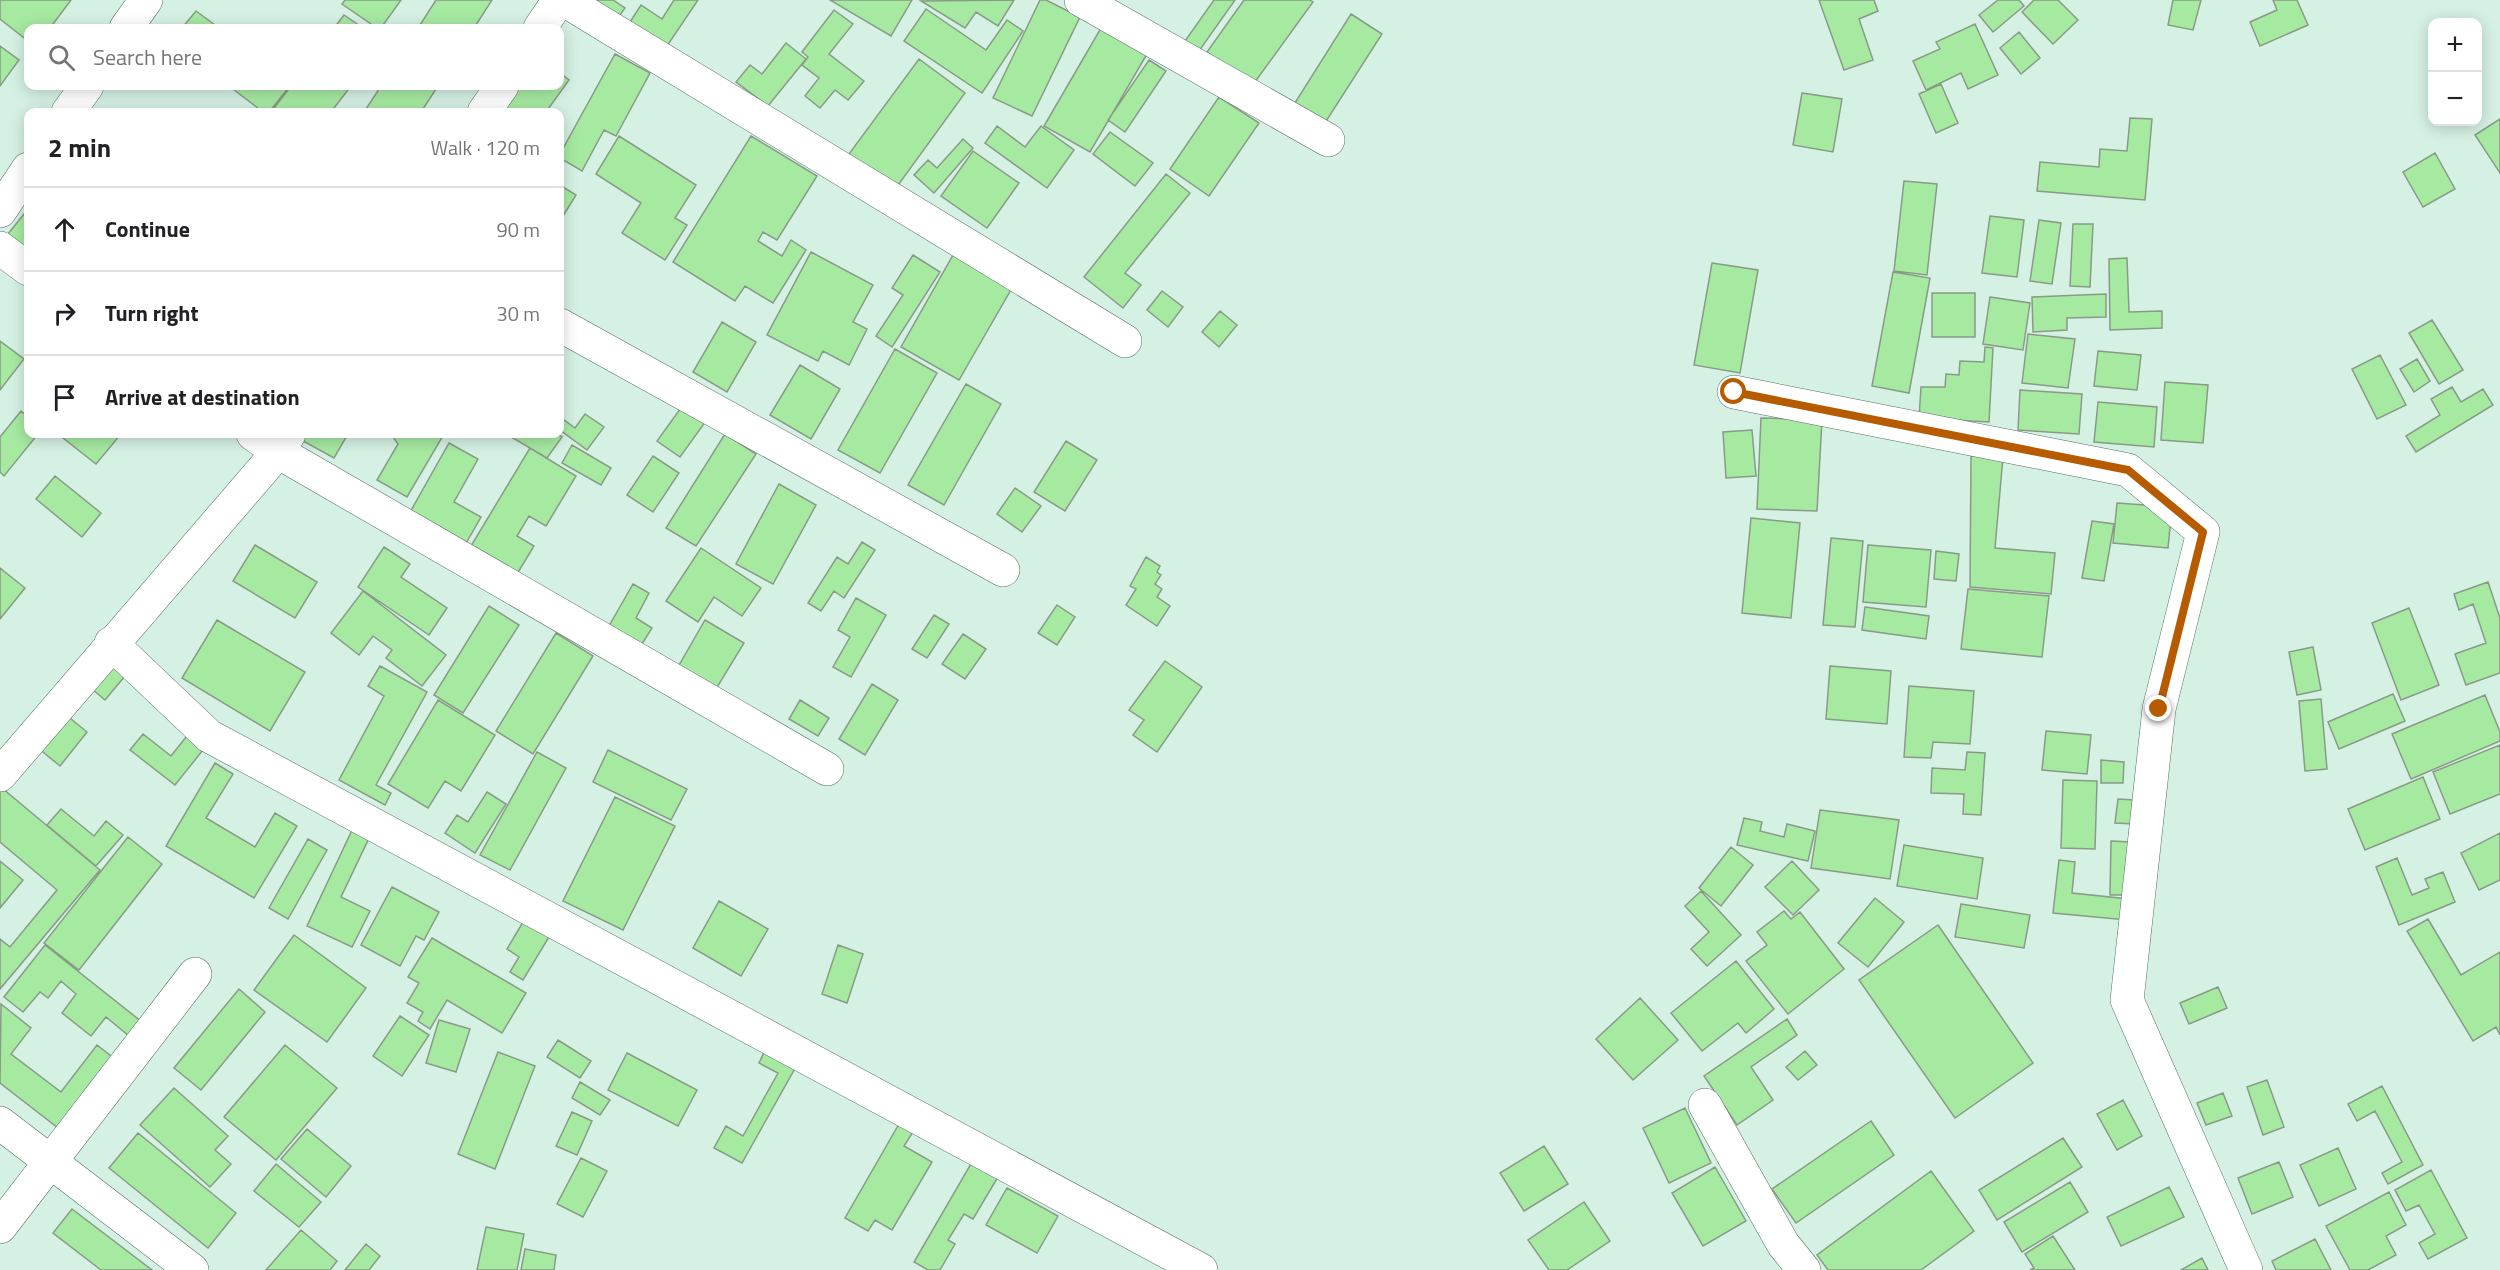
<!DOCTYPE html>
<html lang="en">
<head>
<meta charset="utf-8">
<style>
	:root { --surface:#fff; --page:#f2f2f2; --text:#202124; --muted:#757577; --line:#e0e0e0 }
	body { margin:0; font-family:"Titillium Web",sans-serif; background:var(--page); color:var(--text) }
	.controls { position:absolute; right:18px; top:18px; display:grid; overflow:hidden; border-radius:12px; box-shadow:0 3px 15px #0003 }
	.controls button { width:54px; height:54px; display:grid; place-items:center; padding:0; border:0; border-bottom:2px solid var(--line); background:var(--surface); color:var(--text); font:30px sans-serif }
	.stop { position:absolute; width:18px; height:18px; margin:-14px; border:4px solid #b65b00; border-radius:50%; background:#fff }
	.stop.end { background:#b65b00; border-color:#fff; box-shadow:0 2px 6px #0008 }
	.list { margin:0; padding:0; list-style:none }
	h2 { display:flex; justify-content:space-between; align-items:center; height:78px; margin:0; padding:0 24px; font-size:26px }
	h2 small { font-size:20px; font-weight:400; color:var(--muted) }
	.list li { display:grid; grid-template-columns:39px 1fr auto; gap:18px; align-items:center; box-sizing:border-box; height:84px; padding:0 24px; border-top:2px solid var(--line) }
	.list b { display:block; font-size:22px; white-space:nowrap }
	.list em { font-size:20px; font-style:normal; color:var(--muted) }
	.icon { flex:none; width:33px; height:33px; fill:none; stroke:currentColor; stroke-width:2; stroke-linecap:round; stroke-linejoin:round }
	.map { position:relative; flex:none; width:2500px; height:1270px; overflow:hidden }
	.search { position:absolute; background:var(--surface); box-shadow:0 3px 15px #0003; left:24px; top:24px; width:540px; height:66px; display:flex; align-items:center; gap:15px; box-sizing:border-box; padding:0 21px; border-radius:12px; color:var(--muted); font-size:22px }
	.panel { position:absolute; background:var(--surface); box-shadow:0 3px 15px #0003; left:24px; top:108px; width:540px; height:330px; border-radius:12px }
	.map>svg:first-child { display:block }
	.building { fill:#a6eaa2; stroke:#899b87; stroke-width:1.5 }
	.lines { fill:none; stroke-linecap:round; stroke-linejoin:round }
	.street-casing { stroke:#556e63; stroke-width:34 }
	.street { stroke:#fff; stroke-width:33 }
	.route { stroke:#b65b00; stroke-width:8 }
</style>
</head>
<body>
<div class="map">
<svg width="2500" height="1270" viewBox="0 0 2500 1270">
	<rect width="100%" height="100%" fill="#d5f1e4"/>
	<path class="building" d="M0,0H71L50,28H28V41L0,19Z
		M345,0H401L381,28H377L342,4Z
		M436,0H492L474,28H418Z
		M581,0H613L625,8L614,23Z
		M674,0H698L665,49L628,25L641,5L662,19Z
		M830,0H912L891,36Z
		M1014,0L998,26L976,12L965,28L921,1Z
		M1040,0H1046L1080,17L1032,116L993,98Z
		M1214,0H1235L1199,51L1185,41Z
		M1244,0H1310L1313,2L1252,86L1207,52Z
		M1819,0H1874L1878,11L1859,19L1873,60L1844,70Z
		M1998,0H2019L2024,6L1993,32L1979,15Z
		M2034,0H2058L2078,20L2053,44L2022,12Z
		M2173,0H2201L2193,30L2168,25Z
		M2273,0H2297L2308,25L2260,46L2250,22L2277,10Z
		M926,9L986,50L1007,20L1023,31L982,93L904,41Z
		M834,10L853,24L829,54L864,81L848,100L835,90L820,108L805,96L819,78L802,65L808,57L802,52Z
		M196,11L219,28H182Z
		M1351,14L1382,34L1323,126L1293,106Z
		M344,15L363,28H334Z
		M1975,24L1998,75L1968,89L1961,73L1926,90L1913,61L1940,49L1936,42Z
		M1101,28L1147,54L1090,152L1044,126Z
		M2019,32L2040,58L2021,74L2000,48Z
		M786,43L806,59L768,106L736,82L750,65L762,74Z
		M0,46L19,60L0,86Z
		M615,54L650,73L616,136L604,130L582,171L560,158V154Z
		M919,59L965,93L896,188L849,154Z
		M1149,60L1166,71L1125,132L1108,120Z
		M560,73L569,80L546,112H497L509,86H560Z
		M1941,84L1958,123L1936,133L1919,94Z
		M229,86H290L269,112H263Z
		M291,86H351L331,112H271Z
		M381,86H438L421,112H364Z
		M1802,93L1842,99L1833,152L1793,145Z
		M1219,97L1259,123L1209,196L1170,169Z
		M2130,118L2152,119L2145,200L2037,191L2040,162L2099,167L2100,149L2127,151Z
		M2500,119V173L2475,135Z
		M997,126L1025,147L1041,126L1074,150L1047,188L985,143Z
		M1110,132L1153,163L1135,186L1093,154Z
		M619,136L696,185L675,218L687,225L665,260L622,233L641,203L596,174Z
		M751,136L817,176L777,240L763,232L758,241L782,256L791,240L806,250L773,303L745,286L735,301L673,262Z
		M963,139L973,148L934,193L914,175L928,160L937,168Z
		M973,151L1019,183L987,228L941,196Z
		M2435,153L2455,189L2423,207L2403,172Z
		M1166,174L1190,193L1125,273L1141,285L1123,308L1084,277Z
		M1904,181L1937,184L1927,275L1894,271Z
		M560,185L576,195L560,221Z
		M28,209V251L8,234Z
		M1990,216L2024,220L2017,277L1982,273Z
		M2039,220L2061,223L2052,284L2030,281Z
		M2073,224H2093L2090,287L2070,286Z
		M957,248L1016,281L959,380L901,347Z
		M811,252L873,285L853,322L867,329L849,365L823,351L818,361L767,335Z
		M913,255L940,272L892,347L876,336L903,295L892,288Z
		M2127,258L2129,312L2162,311V328L2110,330L2109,259Z
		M1712,263L1758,270L1740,373L1694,365Z
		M1893,272L1930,278L1909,393L1872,386Z
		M1162,291L1183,307L1168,327L1147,310Z
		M1932,293H1975V337H1932Z
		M2106,294V317L2067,318V330L2033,332L2032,297Z
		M1990,297L2030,303L2023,350L1983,344Z
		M1220,311L1237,325L1219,347L1202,332Z
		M2432,320L2463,370L2439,384L2409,333Z
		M722,322L756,342L727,392L693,372Z
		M2028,334L2075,339L2068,388L2022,383Z
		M0,341L24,359L0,390Z
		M1985,347L1993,348L1989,422L1919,418L1921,387H1945L1946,374L1959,375L1960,361L1984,362Z
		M895,349L937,373L880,473L838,450Z
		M2098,351L2141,355L2137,390L2094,386Z
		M2380,355L2406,405L2377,419L2352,369Z
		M2417,359L2430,381L2414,392L2400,369Z
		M800,365L840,389L811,439L770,415Z
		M2165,382L2208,385L2203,443L2161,440Z
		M966,384L1001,404L944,505L908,485Z
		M2452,387L2461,402L2483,389L2493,405L2416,452L2406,436L2440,415L2431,399Z
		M2020,390L2082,394L2079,434L2018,430Z
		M2098,402L2157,407L2154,447L2094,442Z
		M683,405L706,421L680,457L657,441Z
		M21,411L28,417V434H38L4,476L0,472V437Z
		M585,414L604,427L587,450L560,430V417L575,428Z
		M1761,418L1822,420L1817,511L1757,509Z
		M1752,430L1756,476L1726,478L1723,432Z
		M58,434H121L96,464Z
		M307,434H348L334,458L303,441Z
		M391,434H444L407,497L377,480L398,444Z
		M506,434H558L562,437L547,458Z
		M725,434L756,454L696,546L666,528Z
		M1066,441L1097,460L1065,511L1034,492Z
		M449,443L478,459L454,502L481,517L465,545L409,514Z
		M572,445L611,468L601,485L562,463Z
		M530,448L576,476L546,526L529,516L517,536L534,546L517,574L471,546Z
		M653,456L679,473L653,512L627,495Z
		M1971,456L2003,457L1995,548L2055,553L2051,594L1970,587Z
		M55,476L101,513L82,537L36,499Z
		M779,484L816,505L773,584L736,564Z
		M1015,488L1041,506L1022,532L997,514Z
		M2117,503L2172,507L2168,548L2113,543Z
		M1751,518L1800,523L1791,618L1742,613Z
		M2092,521L2114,524L2104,581L2082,578Z
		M1831,538L1863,541L1855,627L1823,625Z
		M862,542L875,550L844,598L834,591L821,611L808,603L837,557L848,564Z
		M255,545L317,582L295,618L233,581Z
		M1868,545L1931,550L1926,607L1863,602Z
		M384,547L410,564L401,577L447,608L429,635L358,587Z
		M701,548L761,588L742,616L714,597L698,622L666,601Z
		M1936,551L1959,554L1956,581L1934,579Z
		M1146,557L1160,566L1157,572L1161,575L1155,584L1162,589L1157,597L1170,606L1157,626L1126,605L1136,589L1130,586Z
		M0,568L25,588L0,619Z
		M2488,582L2500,618V673L2466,685L2455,654L2486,643L2473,604L2459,610L2454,594Z
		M633,584L649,593L636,618L652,628L642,644L609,626Z
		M1968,589L2049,596L2042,657L1961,649Z
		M363,591L446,655L422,686L386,658L392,650L373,636L359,655L331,633Z
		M856,598L886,615L851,677L833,667L850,637L838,630Z
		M1057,605L1075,617L1057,645L1038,633Z
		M489,606L519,625L463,713L434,695Z
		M1865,607L1929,616L1926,639L1862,630Z
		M2409,608L2439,685L2401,700L2372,623Z
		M934,615L949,624L927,658L912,649Z
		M217,620L305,672L270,731L182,678Z
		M705,620L744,643L716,689L678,667Z
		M556,633L593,656L533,754L496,731Z
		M963,634L986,649L965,679L942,664Z
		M2313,647L2321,690L2297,695L2289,652Z
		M110,653L130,670L105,700L85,683Z
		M1165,661L1202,687L1157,752L1133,735L1144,720L1129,710Z
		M380,666L427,692L376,785L391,793L385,805L339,780L384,696L368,686Z
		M1830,666L1891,671L1887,724L1826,719Z
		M872,684L898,700L865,755L839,739Z
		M1909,686L1974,691L1970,744L1933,742L1931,758L1904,757Z
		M2393,694L2405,721L2339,749L2328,722Z
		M2485,695L2500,732V741L2411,779L2392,734Z
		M2321,699L2327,769L2305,771L2299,701Z
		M438,700L495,735L461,791L445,781L428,808L388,784Z
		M800,700L829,718L818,736L789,719Z
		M65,714L87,732L60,766L38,748Z
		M2046,731L2091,735L2087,774L2042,770Z
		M190,732L207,745L175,785L130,750L143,734L171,756Z
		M2500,745V794L2450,814L2433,772Z
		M608,750L687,789L671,820L593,782Z
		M537,752L566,768L510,870L480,855Z
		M1967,752L1985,753L1981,815L1963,814L1964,794L1931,793L1932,768L1965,770Z
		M2101,760L2124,762L2123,783H2101Z
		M215,763L233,774L206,818L255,847L275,813L297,826L254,898L166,846Z
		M2423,777L2440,819L2365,850L2348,809Z
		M2063,780L2097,781L2095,849L2061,848Z
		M2,788L100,870L0,989V939L10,947L57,890L0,842V791Z
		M487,792L506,804L475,853L445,833L457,815L468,822Z
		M615,797L675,826L623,930L563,901Z
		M2118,799L2135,800L2134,824L2115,823Z
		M61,809L94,836L106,821L123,835L96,866L47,825Z
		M1820,810L1899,820L1890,879L1811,868Z
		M1744,818L1762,822L1760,831L1784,837L1787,824L1815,831L1808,861L1737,845Z
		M353,828L370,836L341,897L370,911L352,947L307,926Z
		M2500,833V880L2479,890L2461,853Z
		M128,837L162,864L79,970L44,943Z
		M308,839L327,850L288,919L269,908Z
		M2111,841L2131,842L2130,895H2110Z
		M1904,845L1983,858L1977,899L1897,886Z
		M1731,847L1753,865L1721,906L1699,888Z
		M2397,858L2412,895L2429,888L2425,879L2443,872L2455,902L2399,925L2376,867Z
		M2059,860L2075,862L2072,893L2129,899L2127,920L2053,913Z
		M0,861L23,880L0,908Z
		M1792,861L1819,890L1793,915L1765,887Z
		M392,887L439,912L424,940L416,936L400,966L361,945Z
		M1701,891L1741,935L1707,966L1691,949L1709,932L1685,906Z
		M1875,898L1904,922L1868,967L1838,943Z
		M719,901L768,929L741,976L693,948Z
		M1961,904L2030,915L2024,948L1955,937Z
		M1784,911L1791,919L1800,912L1844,969L1788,1014L1746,961L1767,945L1757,932Z
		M526,917L552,932L523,980L510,972L519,957L507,949Z
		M2428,919L2461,975L2500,952V1035L2496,1027L2473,1041L2407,931Z
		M1938,925L2033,1063L1955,1118L1859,980Z
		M294,935L366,988L327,1042L254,990Z
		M432,938L526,993L502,1033L447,1000L430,1029L418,1021L423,1012L407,1003L419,983L408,977Z
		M45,945L147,1026L135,1041L106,1017L91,1036L62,1013L76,994L61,981L48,998L40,992L23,1012L4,997Z
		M838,945L863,954L847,1003L822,994Z
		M1736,961L1774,1009L1746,1033L1738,1023L1702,1051L1671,1013Z
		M2218,987L2227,1008L2189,1024L2180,1003Z
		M239,989L265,1012L201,1090L174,1068Z
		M1640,998L1678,1040L1633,1080L1596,1039Z
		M1,1004L31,1028L11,1054L61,1092L97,1045L116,1060L62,1131L0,1083Z
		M400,1016L429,1035L402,1076L373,1056Z
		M1787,1019L1797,1035L1751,1067L1773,1100L1737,1125L1704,1076Z
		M439,1020L470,1029L456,1072L426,1063Z
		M558,1040L591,1061L580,1078L547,1057Z
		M285,1045L337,1088L276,1160L224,1117Z
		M767,1046L798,1063L742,1163L714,1148L726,1126L743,1136L778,1073L759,1063Z
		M1805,1051L1817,1065L1798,1080L1786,1067Z
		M498,1052L535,1066L495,1169L458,1154Z
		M627,1053L697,1090L678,1126L608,1090Z
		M2267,1080L2284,1127L2263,1135L2247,1087Z
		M580,1082L610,1100L600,1115L572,1098Z
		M2382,1086L2423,1165L2388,1184L2382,1173L2402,1162L2375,1111L2357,1121L2348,1104Z
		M174,1088L228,1136L215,1150L231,1164L210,1187L140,1125Z
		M2223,1093L2232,1116L2206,1125L2197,1103Z
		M2123,1100L2142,1136L2117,1150L2097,1114Z
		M1685,1108L1711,1163L1669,1183L1643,1128Z
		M572,1112L592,1121L577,1155L556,1146Z
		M1871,1121L1894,1155L1796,1223L1772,1189Z
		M899,1124L913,1132L904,1146L932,1162L892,1230L875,1220L868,1231L845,1218Z
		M307,1129L351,1166L326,1197L281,1159Z
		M138,1133L236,1213L208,1248L109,1168Z
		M2063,1138L2082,1167L1997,1220L1979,1190Z
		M1544,1146L1568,1184L1524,1211L1500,1173Z
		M2338,1148L2356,1189L2319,1206L2300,1165Z
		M581,1158L607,1171L583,1217L557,1204Z
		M972,1162L998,1177L973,1219L964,1214L948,1240L955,1244L940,1270H928L914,1262Z
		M2279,1162L2293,1197L2252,1214L2238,1178Z
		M276,1164L321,1202L299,1227L254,1191Z
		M1715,1167L1746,1221L1703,1246L1672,1193Z
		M2431,1170L2467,1238L2428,1259L2419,1243L2435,1234L2419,1205L2406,1211L2395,1190Z
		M1931,1171L1974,1231L1921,1270H1828L1817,1255Z
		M2070,1182L2088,1212L2022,1252L2004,1222Z
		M2169,1187L2184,1217L2121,1246L2107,1217Z
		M1007,1188L1058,1216L1037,1253L986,1225Z
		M2389,1192L2406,1225L2386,1236L2396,1255L2368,1270H2350L2326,1226Z
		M1584,1202L1610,1241L1567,1270H1549L1528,1240Z
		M72,1209L152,1270H101L53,1233Z
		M486,1227L524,1234L517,1270H477Z
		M301,1230L337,1261L330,1270H266Z
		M2053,1236L2075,1270H2030L2034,1268L2025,1254Z
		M2315,1239L2331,1270H2276L2272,1261Z
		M366,1244L380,1256L369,1270H345Z
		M525,1249L556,1255L554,1270H521Z
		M2202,1258L2208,1270H2181Z"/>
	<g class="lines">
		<defs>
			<path id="street" d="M564,0L1125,341
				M1081,0L1328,140
				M126,28L146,0
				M540,28L559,0
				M68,112L87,86
				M484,112L502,86
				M0,211L28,169
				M0,248L28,269
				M560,325L1003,570
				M1734,392L2128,470L2203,532L2159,709L2127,1000L2246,1270
				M253,434L278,452L827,769
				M111,643L209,736L1201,1270
				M0,775L278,452L289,434
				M1705,1105L1783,1244L1804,1270
				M0,1123L192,1270
				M0,1227L195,974"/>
		</defs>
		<use href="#street" class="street-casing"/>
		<use href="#street" class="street"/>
	</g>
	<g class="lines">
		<path class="route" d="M1734,392L2128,470L2203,532L2159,709"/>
	</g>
</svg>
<div class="controls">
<button>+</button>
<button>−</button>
</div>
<div class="stop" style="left:1734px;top:392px"></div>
<div class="stop end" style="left:2159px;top:709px"></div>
<div class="search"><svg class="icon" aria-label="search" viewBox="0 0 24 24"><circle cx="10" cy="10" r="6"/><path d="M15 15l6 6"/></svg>Search here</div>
<section class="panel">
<h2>2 min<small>Walk · 120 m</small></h2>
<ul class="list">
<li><svg class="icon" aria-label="ahead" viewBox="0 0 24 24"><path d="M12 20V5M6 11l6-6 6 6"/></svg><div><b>Continue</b></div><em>90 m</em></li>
<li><svg class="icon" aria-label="right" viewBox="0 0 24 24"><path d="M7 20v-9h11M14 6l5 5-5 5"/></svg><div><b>Turn right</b></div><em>30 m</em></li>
<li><svg class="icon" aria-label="arrive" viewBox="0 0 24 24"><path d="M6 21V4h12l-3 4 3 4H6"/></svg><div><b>Arrive at destination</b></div></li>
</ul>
</section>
</div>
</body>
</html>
